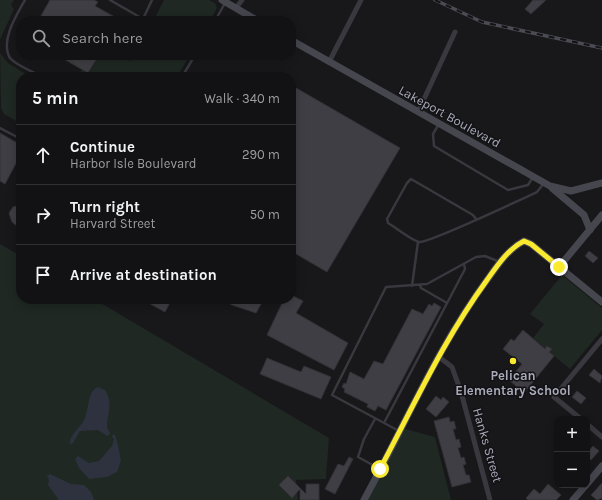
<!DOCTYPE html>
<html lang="en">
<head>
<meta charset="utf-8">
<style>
	:root { --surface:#121114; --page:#1b1a1d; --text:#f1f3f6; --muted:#9c9da0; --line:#313134 }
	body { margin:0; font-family:Karla,sans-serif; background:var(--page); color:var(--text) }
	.controls { position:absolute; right:12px; bottom:12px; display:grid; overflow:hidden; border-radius:8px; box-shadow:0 2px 10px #0003 }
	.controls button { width:36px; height:36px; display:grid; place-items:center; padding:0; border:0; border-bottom:1px solid var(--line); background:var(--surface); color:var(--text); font:20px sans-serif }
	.stop { position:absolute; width:12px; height:12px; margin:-9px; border:3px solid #f9ea30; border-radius:50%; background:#fff }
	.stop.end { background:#f9ea30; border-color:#fff; box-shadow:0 1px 4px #0008 }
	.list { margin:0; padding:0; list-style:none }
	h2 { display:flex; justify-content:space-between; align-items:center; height:52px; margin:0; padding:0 16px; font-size:17px }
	h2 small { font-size:13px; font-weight:400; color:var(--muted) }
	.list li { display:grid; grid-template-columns:26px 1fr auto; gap:12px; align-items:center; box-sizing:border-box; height:60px; padding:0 16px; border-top:1px solid var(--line) }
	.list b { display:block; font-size:15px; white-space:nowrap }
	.list p { margin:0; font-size:13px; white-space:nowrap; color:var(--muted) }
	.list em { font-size:13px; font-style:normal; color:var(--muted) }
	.icon { flex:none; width:22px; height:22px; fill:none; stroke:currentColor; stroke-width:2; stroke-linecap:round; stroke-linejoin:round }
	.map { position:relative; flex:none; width:602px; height:500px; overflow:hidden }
	.search { position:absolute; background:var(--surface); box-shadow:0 2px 10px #0003; left:16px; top:16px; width:280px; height:44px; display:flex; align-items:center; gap:10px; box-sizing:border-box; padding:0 14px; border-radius:16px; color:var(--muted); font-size:15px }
	.panel { position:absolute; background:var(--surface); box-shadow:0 2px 10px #0003; left:16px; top:72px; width:280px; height:232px; border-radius:16px }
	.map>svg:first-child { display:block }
	.green { fill:#1f2822 }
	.water { fill:#2d323e }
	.building { fill:#3f3e44; stroke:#333136 }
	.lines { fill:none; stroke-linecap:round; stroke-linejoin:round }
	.lane { stroke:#39383f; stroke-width:2.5 }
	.street { stroke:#39383f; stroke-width:5 }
	.secondary { stroke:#46464f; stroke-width:7 }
	.rail-casing { stroke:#4b4b54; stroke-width:3.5 }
	.rail { stroke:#131215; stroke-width:2; stroke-dasharray:6; stroke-linecap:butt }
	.route { stroke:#f9ea30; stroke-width:5 }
	.poi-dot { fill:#f9ea30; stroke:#131215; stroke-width:1.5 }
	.labels { text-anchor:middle; stroke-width:3; stroke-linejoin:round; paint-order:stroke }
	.street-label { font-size:13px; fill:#a9aaba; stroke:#131215 }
	.poi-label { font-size:13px; font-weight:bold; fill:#a9aaba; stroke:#131215 }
</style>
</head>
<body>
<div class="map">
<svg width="602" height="500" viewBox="0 0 602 500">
	<rect width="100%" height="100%" fill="#18171a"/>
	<path class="green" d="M0,0H14L11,5L14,9L0,40Z
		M164,0H209L215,3L217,8L210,21H153Z
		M0,53L8,63L26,74L27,77H21V124L4,114L1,109Z
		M99,55H118L130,61L134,55H190L177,77H77L82,69L89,73Z
		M0,244L21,256V299H94L329,438L326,479L296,480L298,500H0Z
		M562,275L602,308V330L570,369L549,352L551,349L548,346L545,349L533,338L544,324L530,314Z
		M402,428L435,437L451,500H364Z"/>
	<path class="water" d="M98,387L105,390C113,401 108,413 107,425C107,429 110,431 110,434L107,436L98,430L80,431L73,443L70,444C69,435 80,428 84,420C89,411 87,391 98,387Z
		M114,434C118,440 119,452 121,460L117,472L107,477L89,479L79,468L75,459L78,456L89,463L99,461L112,446L114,440L112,436Z
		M50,474L71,484L84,485L91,492L94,500H59L48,485L49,480L47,476Z"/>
	<path class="building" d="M50,0H94L98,2L95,6L122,21H38Z
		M533,0H546L531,14L525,9Z
		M57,55H99L88,73Z
		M291,85L400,148L327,272L291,251Z
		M0,133L21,145V154L5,184L0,181Z
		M21,205V226H17L12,222L9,213L13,207Z
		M589,251L598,258L593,263L585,256Z
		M291,295L303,301L296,313L348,343L334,370L267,335L284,299H291Z
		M141,299H172L165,312Z
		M221,299H264L256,313L232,305Z
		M434,303L441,307L386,410L378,406L375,411L367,407L368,404L344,392L345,389L342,387L344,383L346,384L350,372L364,379L374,361L383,364L412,309L423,314L429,304L432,306Z
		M523,330L545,349L547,346L552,349L549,352L554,356L524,393L509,380L522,364L503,349L511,339L514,341Z
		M267,358L301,372L304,366L331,377L321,399L260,374Z
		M594,369L602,376L600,383L589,375Z
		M577,391L586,398L581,404L572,397Z
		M436,396L441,400L443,397L449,402L436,417L426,409Z
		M449,417L450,422L454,421L456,429H453L456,440L459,439L461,447L458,448L461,458L464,457L466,464L463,465L466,475H469L471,482L452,487L434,421Z
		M593,446L599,451L591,460L587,456V453Z
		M349,457L353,459L335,494L325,489L338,464L344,466Z
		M288,476L306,494V484H319V500H300V489L292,498L279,485Z
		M602,483V498L597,500L591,495Z
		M548,484L561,495L556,500H528L526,498L534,489L540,494Z"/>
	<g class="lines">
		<path class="lane" d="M25,0C16,16 0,41 10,58C17,66 32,71 42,77
			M110,0L143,19
			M142,21L152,0
			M215,21L225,3
			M182,77L195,55
			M439,124L433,134L434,146L508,190L528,185L533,177
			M0,128L21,139
			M476,219L473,215L411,179L407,183L387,219L388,223C395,227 411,240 419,242C428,243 522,199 537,192L544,183
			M420,285L421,288L447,303
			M412,286L418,242
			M375,419L364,439L358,457L380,469
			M384,423L465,269L464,264
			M399,431L332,395L386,287L427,284L476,257L485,256L500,262"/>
		<path class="street" d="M236,8L242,0
			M329,62L361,0
			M418,112L455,32
			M439,357L452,367L461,392L490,500
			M581,419L554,397L602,339
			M587,424L602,437"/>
		<path class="secondary" d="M222,0L258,21
			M291,40L550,186L571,191L602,183
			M552,188L584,215L590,230
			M559,267L602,215
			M587,484L602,466
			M364,500C404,427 437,348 487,280C497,266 508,249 524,241L531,244L602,302
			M573,500L586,485"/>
		<defs>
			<path id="rail" d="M435,0L482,22L602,48"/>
		</defs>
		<use href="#rail" class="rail-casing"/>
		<use href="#rail" class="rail"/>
	</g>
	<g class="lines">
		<path class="route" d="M380,469C414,405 444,339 487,280C497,266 508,249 524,241L531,244L559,267"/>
	</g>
	<circle class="poi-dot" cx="513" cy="361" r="4"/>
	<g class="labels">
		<g class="street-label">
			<text transform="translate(450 116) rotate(29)" y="5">Lakeport Boulevard</text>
			<text transform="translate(488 445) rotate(74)" y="5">Hanks Street</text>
		</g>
		<g class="poi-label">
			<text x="513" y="380">Pelican<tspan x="513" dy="15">Elementary School</tspan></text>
		</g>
	</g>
</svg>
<div class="controls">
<button>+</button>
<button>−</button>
</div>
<div class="stop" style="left:380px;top:469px"></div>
<div class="stop end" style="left:559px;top:267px"></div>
<div class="search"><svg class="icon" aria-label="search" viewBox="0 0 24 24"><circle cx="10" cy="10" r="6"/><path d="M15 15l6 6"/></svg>Search here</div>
<section class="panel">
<h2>5 min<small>Walk · 340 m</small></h2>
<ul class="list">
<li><svg class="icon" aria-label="ahead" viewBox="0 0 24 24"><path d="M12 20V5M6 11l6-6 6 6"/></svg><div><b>Continue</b><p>Harbor Isle Boulevard</p></div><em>290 m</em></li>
<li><svg class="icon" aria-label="right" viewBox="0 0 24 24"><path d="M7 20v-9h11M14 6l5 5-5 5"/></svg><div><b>Turn right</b><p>Harvard Street</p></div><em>50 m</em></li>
<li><svg class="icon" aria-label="arrive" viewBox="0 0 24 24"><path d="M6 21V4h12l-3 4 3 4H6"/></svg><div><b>Arrive at destination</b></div></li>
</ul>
</section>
</div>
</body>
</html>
